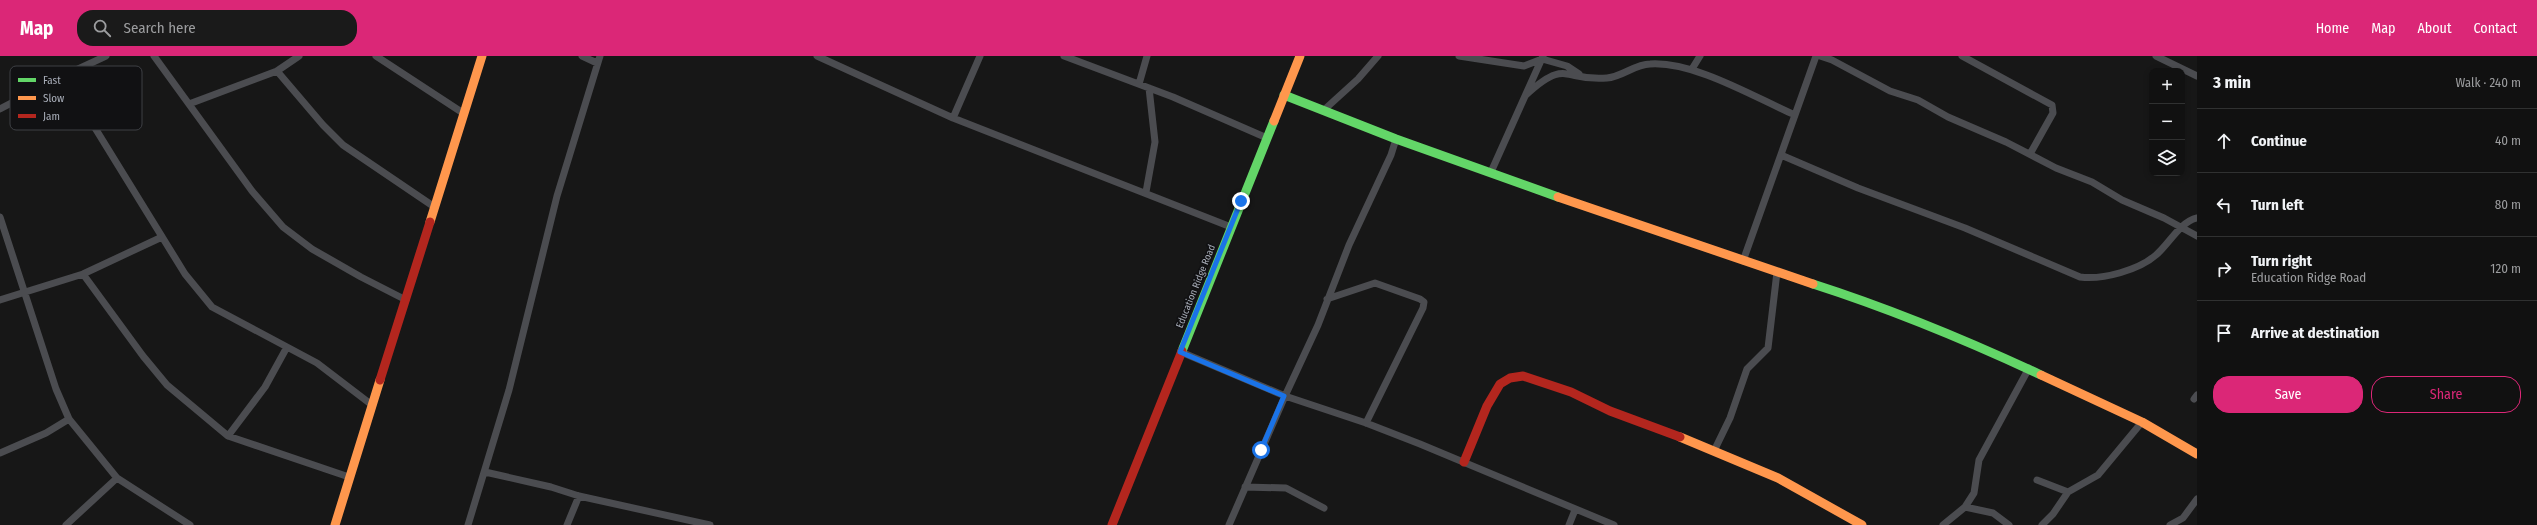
<!DOCTYPE html>
<html lang="en">
<head>
<meta charset="utf-8">
<style>
	:root { --surface:#111; --page:#1a1a1a; --text:#f1f3f6; --muted:#9c9d9f; --line:#303131; --accent:#db2777 }
	body { margin:0; font-family:"Fira Sans Condensed",sans-serif; background:var(--page); color:var(--text) }
	.controls { position:absolute; right:12px; top:12px; display:grid; overflow:hidden; border-radius:8px; box-shadow:0 2px 6px #0003 }
	.controls button { width:36px; height:36px; display:grid; place-items:center; padding:0; border:0; border-bottom:1px solid var(--line); background:var(--surface); color:var(--text); font:20px sans-serif }
	.stop { position:absolute; width:12px; height:12px; margin:-9px; border:3px solid #1a73e8; border-radius:50%; background:#fff }
	.stop.end { background:#1a73e8; border-color:#fff; box-shadow:0 1px 4px #0008 }
	.list { margin:0; padding:0; list-style:none }
	h2 { display:flex; justify-content:space-between; align-items:center; height:52px; margin:0; padding:0 16px; font-size:17px }
	h2 small { font-size:13px; font-weight:400; color:var(--muted) }
	.list li { display:grid; grid-template-columns:26px 1fr auto; gap:12px; align-items:center; box-sizing:border-box; height:64px; padding:0 16px; border-top:1px solid var(--line) }
	.list b { display:block; font-size:15px; white-space:nowrap }
	.list p { margin:0; font-size:13px; white-space:nowrap; color:var(--muted) }
	.list em { font-size:13px; font-style:normal; color:var(--muted) }
	.actions { display:flex; gap:8px; padding:12px 16px }
	.actions a { flex:1; padding:9px 0; border:1px solid var(--accent); border-radius:16px; text-align:center; font-size:14px; color:var(--accent) }
	.actions .main { background:var(--accent); color:#fff }
	.icon { flex:none; width:22px; height:22px; fill:none; stroke:currentColor; stroke-width:2; stroke-linecap:round; stroke-linejoin:round }
	.map { position:relative; flex:none; width:2197px; height:469px; overflow:hidden }
	header { display:flex; align-items:center; gap:24px; box-sizing:border-box; height:56px; padding:0 20px; background:var(--accent); color:#fff }
	header strong { font-size:19px }
	nav { display:flex; gap:22px; margin-inline-start:auto; font-size:14px }
	.search { width:280px; height:36px; background:var(--page); display:flex; align-items:center; gap:10px; box-sizing:border-box; padding:0 14px; border-radius:16px; color:var(--muted); font-size:15px }
	main { display:flex }
	aside { flex:1; background:var(--surface) }
	.map>svg:first-child { display:block }
	.lines { fill:none; stroke-linecap:round; stroke-linejoin:round }
	.street { stroke:#4b4c50; stroke-width:7 }
	.fast { stroke:#63d668; stroke-width:9 }
	.slow { stroke:#ff974d; stroke-width:9 }
	.jam { stroke:#b3261e; stroke-width:9 }
	.route { stroke:#1a73e8; stroke-width:5 }
	.labels { text-anchor:middle; stroke-width:3.5; stroke-linejoin:round; paint-order:stroke }
	.street-label { font-size:10px; fill:#a8adb8; stroke:#111113 }
	.key { fill:#111113; stroke:#3e4045; stroke-width:1 }
	.key-label { font-size:11px; fill:#a8adb8 }
</style>
</head>
<body>
<header>
<strong>Map</strong>
<div class="search"><svg class="icon" aria-label="search" viewBox="0 0 24 24"><circle cx="10" cy="10" r="6"/><path d="M15 15l6 6"/></svg>Search here</div>
<nav><a>Home</a><a>Map</a><a>About</a><a>Contact</a></nav>
</header>
<main>
<div class="map">
<svg width="2197" height="469" viewBox="0 0 2197 469">
	<rect width="100%" height="100%" fill="#171717"/>
	<g class="lines">
		<path class="street" d="M154,0L252,135L283,171L312,193L361,221L406,244
			M376,0L463,57
			M582,0L597,7
			M817,0L953,62L1231,171
			M1064,0L1173,41L1267,82
			M1459,0L1524,10L1542,3L1567,10L1579,18
			M1820,0L1832,4L1890,35L1918,44L1948,61L2006,86L2056,112L2092,126L2122,144L2164,162L2197,180
			M1962,0L2052,49L2053,57L2030,98
			M2156,0L2197,20
			M1692,13L1700,0
			M277,15L323,69L343,89L433,150
			M63,20L185,218L212,251L317,307L372,349
			M1139,28L1147,0
			M1526,39C1567,1 1564,26 1607,22C1622,21 1635,8 1650,8C1694,5 1754,41 1795,59
			M189,48L277,15L299,0
			M0,53L63,20L106,0
			M1325,53L1358,23L1378,0
			M953,62L980,0
			M1781,99L1858,132L1965,172L2080,221C2103,224 2139,214 2156,199C2169,188 2180,166 2197,162
			M1491,116L1543,0
			M1146,136L1155,86L1149,32
			M0,161L56,333L69,363L117,422L190,469
			M1743,205L1816,0
			M83,218L143,300L167,329L228,380L349,421
			M1327,243L1375,227L1420,243L1424,246L1423,252L1366,367
			M0,244L83,218L162,181
			M1181,296L1285,340L1366,367L1420,388L1614,469
			M2194,343L2197,339
			M228,380L265,331L287,291
			M1714,395L1730,362L1747,313L1768,292L1777,216
			M0,397L46,377L69,363
			M485,416L551,431L579,440L710,469
			M2037,424L2068,436
			M1245,431L1286,432L1324,452
			M1965,451L1993,457L2009,469
			M66,469L117,422
			M468,469L509,334L557,140L600,0
			M567,469L579,440
			M1229,469L1285,340L1318,269L1349,189L1391,99L1396,83
			M1569,469L1575,454
			M1943,469L1965,451L1974,437L1979,404L2029,312
			M2042,469L2053,458L2068,436L2098,419L2142,366
			M2170,469L2183,462L2197,443"/>
		<path class="fast" d="M1284,39L1396,83L1558,141
			M1813,228C1891,253 1966,284 2041,319
			M1182,295L1274,65"/>
		<path class="slow" d="M1274,65L1300,0
			M1558,141L1813,228
			M430,166L482,0
			M2041,319L2142,366L2197,398
			M1680,381L1778,422L1862,469
			M335,469L380,324"/>
		<path class="jam" d="M380,324L430,166
			M1464,406L1487,350L1500,328L1510,322L1523,320L1571,336L1610,355L1680,381
			M1112,469L1182,295"/>
	</g>
	<g class="lines">
		<path class="route" d="M1241,145L1180,296L1284,340L1261,394"/>
	</g>
	<g class="labels">
		<g class="street-label">
			<text transform="translate(1195 230) rotate(-68)" y="4">Education Ridge Road</text>
		</g>
	</g>
	<rect x="10" y="10" width="132" height="64" rx="6" class="key"/>
	<rect x="18" y="22" width="18" height="4" fill="#63d668"/>
	<rect x="18" y="40" width="18" height="4" fill="#ff974d"/>
	<rect x="18" y="58" width="18" height="4" fill="#b3261e"/>
	<g class="key-label">
		<text x="43" y="28">Fast</text>
		<text x="43" y="46">Slow</text>
		<text x="43" y="64">Jam</text>
	</g>
</svg>
<div class="controls">
<button>+</button>
<button>−</button>
<button><svg class="icon" aria-label="layers" viewBox="0 0 24 24"><path d="M12 4l9 5-9 5-9-5zM3 14l9 5 9-5"/></svg></button>
</div>
<div class="stop" style="left:1261px;top:394px"></div>
<div class="stop end" style="left:1241px;top:145px"></div>
</div>
<aside>
<h2>3 min<small>Walk · 240 m</small></h2>
<ul class="list">
<li><svg class="icon" aria-label="ahead" viewBox="0 0 24 24"><path d="M12 20V5M6 11l6-6 6 6"/></svg><div><b>Continue</b></div><em>40 m</em></li>
<li><svg class="icon" aria-label="left" viewBox="0 0 24 24"><path d="M17 20v-9H6M10 6l-5 5 5 5"/></svg><div><b>Turn left</b></div><em>80 m</em></li>
<li><svg class="icon" aria-label="right" viewBox="0 0 24 24"><path d="M7 20v-9h11M14 6l5 5-5 5"/></svg><div><b>Turn right</b><p>Education Ridge Road</p></div><em>120 m</em></li>
<li><svg class="icon" aria-label="arrive" viewBox="0 0 24 24"><path d="M6 21V4h12l-3 4 3 4H6"/></svg><div><b>Arrive at destination</b></div></li>
</ul>
<div class="actions"><a class="main">Save</a><a>Share</a></div>
</aside>
</main>
</body>
</html>
